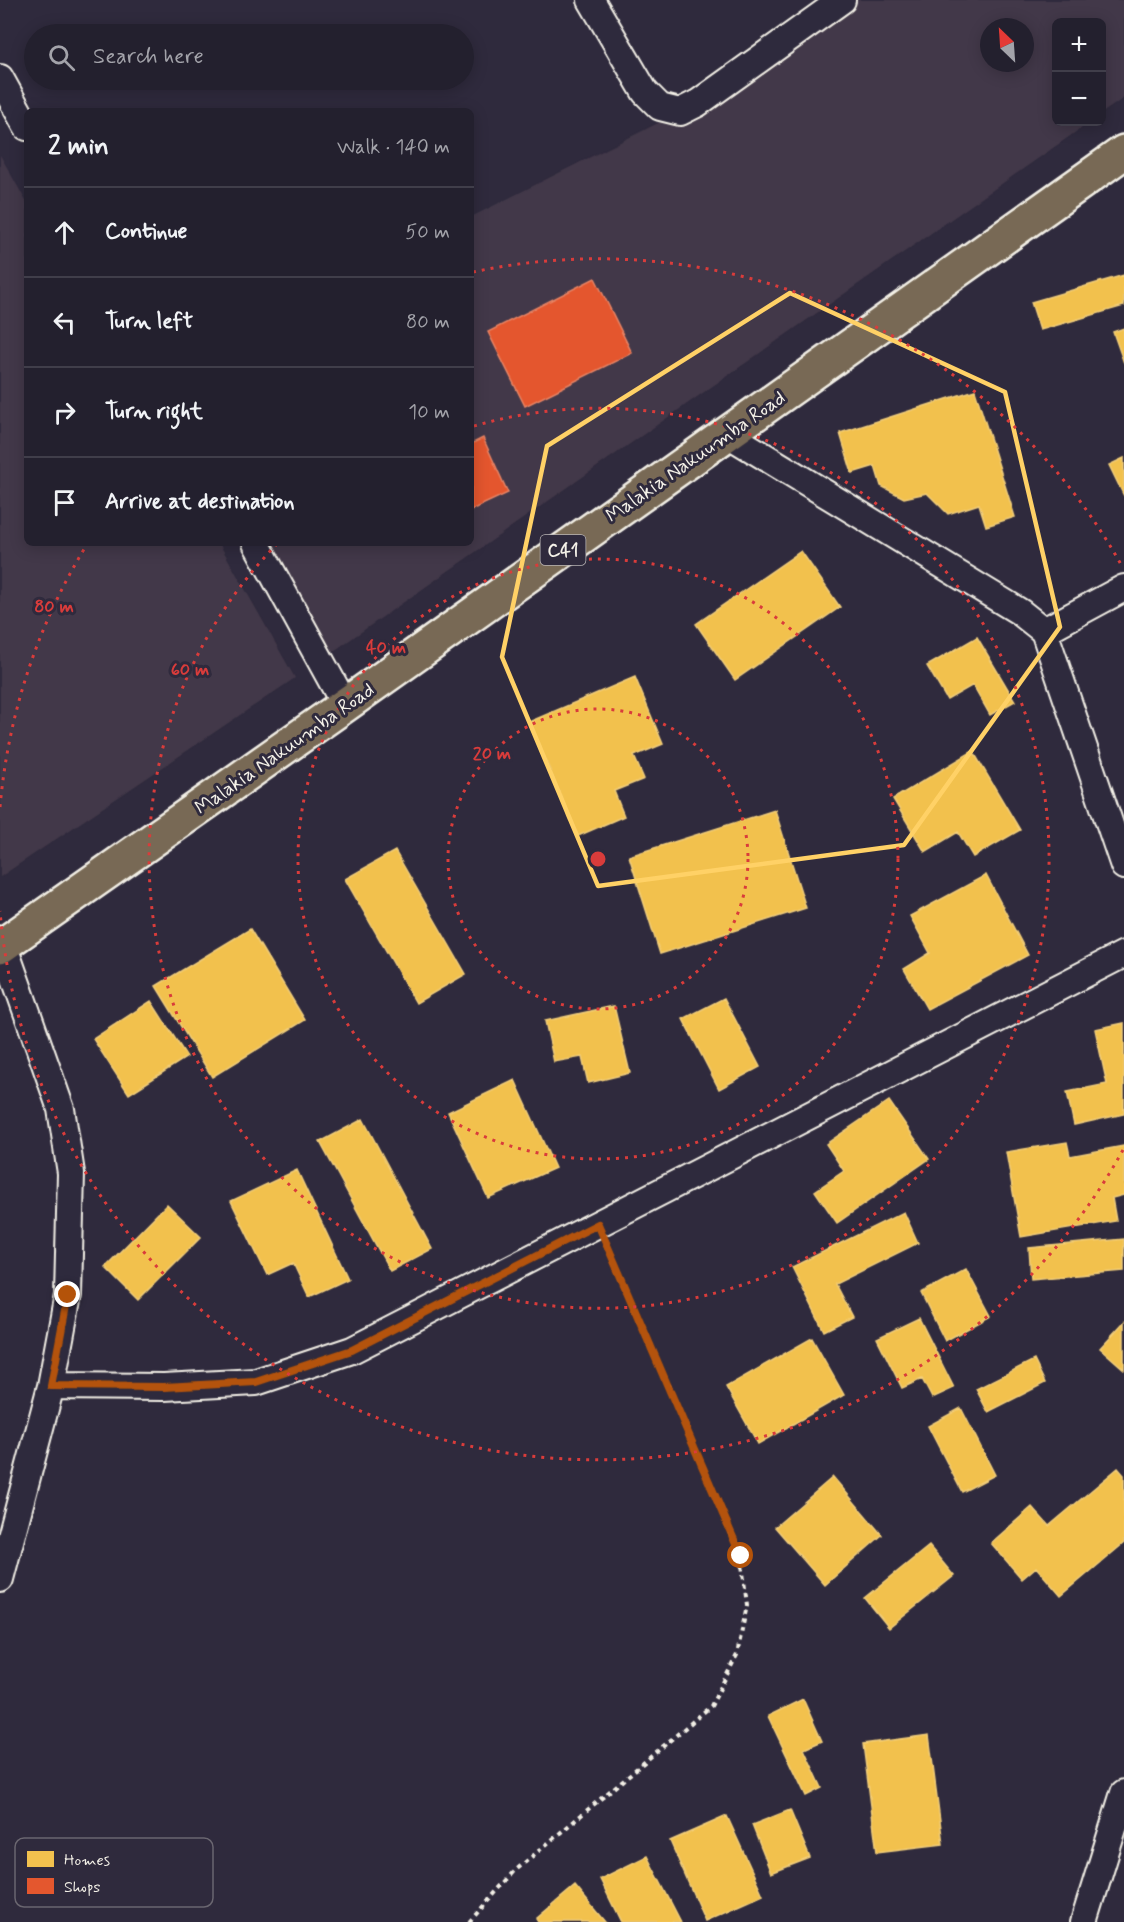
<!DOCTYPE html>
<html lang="en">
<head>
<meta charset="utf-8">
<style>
	:root { --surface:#23202e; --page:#2f2d3a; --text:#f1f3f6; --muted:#a3a3aa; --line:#403e4a }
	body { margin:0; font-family:Mynerve,sans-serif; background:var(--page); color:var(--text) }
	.controls { position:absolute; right:18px; top:18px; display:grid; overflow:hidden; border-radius:9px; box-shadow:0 3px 15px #0003 }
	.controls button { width:54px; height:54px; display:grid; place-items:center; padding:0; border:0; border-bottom:2px solid var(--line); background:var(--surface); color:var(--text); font:30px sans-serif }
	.compass { position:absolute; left:980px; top:18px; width:54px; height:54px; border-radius:50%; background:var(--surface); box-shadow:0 3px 15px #0003; rotate:335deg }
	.stop { position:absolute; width:18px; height:18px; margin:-14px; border:4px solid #b45309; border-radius:50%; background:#fff }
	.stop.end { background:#b45309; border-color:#fff; box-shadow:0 2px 6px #0008 }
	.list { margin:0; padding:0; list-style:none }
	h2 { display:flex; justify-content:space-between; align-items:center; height:78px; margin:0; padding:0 24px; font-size:26px }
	h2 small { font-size:20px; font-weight:400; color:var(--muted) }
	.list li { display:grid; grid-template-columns:39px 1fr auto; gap:18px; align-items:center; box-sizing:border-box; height:90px; padding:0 24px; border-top:2px solid var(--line) }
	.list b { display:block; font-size:22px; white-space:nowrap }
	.list em { font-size:20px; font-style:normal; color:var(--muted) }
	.icon { flex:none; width:33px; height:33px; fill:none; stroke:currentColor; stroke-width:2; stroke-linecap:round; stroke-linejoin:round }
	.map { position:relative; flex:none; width:1124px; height:1922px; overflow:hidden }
	.search { position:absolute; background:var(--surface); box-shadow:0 3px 15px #0003; left:24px; top:24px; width:450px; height:66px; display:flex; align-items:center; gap:15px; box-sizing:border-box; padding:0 21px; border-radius:33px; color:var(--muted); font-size:22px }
	.panel { position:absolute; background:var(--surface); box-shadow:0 3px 15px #0003; left:24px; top:108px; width:450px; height:438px; border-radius:9px }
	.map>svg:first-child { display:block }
	.built { fill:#423848; fill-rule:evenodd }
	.homes { fill:#f2c14e; stroke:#f3cf7c; stroke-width:1.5 }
	.shops { fill:#e4572e; stroke:#e98566; stroke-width:1.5 }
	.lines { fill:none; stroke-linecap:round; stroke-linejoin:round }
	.lane-casing { stroke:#f4f1e8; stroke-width:30 }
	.primary-casing { stroke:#f4f1e8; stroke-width:38 }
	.path { stroke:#f4f1e8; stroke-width:4; stroke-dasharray:4.5 4.5; stroke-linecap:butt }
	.lane { stroke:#2f2a3d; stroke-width:26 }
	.primary { stroke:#786954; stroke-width:33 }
	.route { stroke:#b45309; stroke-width:8 }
	.marked { fill:none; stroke:#ffd166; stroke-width:4.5; stroke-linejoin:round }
	.ring { fill:none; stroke:#d93c3b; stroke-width:3; stroke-dasharray:3 6 }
	.labels { text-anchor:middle; stroke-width:6; stroke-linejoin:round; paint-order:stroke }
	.shield { fill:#2f2a3d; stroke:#b9b5b5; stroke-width:1.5 }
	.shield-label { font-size:18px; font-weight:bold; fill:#f4f1e8 }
	.street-label { font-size:20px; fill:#f4f1e8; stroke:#2f2a3d }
	.key { fill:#2f2a3d; stroke:#6a6670; stroke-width:1.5 }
	.key-label { font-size:16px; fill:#f4f1e8 }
	.centre { fill:#d93c3b; stroke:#2f2a3d; stroke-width:3 }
	.ring-label { font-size:18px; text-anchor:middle; font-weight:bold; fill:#d93c3b; stroke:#2f2a3d; stroke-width:6; stroke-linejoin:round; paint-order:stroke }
</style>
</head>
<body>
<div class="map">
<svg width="1124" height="1922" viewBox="0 0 1124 1922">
	<rect width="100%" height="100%" fill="#2f2a3d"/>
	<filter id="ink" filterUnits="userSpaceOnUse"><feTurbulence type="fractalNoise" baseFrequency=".0167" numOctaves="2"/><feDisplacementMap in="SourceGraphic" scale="12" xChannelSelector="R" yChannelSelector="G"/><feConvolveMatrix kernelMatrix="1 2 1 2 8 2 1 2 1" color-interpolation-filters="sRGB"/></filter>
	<g filter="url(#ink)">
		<path class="built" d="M842,0H1124V98L1102,113V22H1056V122H1090L321,660L256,543H471V217L698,103ZM989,27H1025V63H989Z
			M0,155L27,203V543H219L295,678L0,877Z"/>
		<path class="homes" d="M1124,275V306L1040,330L1031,302Z
			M1124,328V363L1113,332Z
			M975,390L1015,517L986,526L979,504L948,514L927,493L904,498L881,486L875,466L852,473L840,433Z
			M1124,458V496L1109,465Z
			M801,551L840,607L735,680L696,624Z
			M977,637L1015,701L990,715L973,685L947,700L927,666Z
			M635,677L663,744L634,756L644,779L614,791L624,816L578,836L529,722Z
			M973,751L1020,830L973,857L958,832L925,852L893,799Z
			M775,810L806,908L660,954L629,856Z
			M395,851L466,974L416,1003L345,879Z
			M986,875L1028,955L927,1009L904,969L930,953L910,916Z
			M250,929L305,1020L212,1077L156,986Z
			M724,998L760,1067L719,1089L683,1019Z
			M151,1001L187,1057L129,1094L93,1039Z
			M614,1006L630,1073L588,1083L582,1057L554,1062L545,1021Z
			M1124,1023V1114L1074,1125L1067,1092L1107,1084L1095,1029Z
			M515,1080L555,1168L488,1198L448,1112Z
			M889,1101L929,1159L837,1223L815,1191L844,1171L826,1144Z
			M363,1119L432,1249L390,1271L320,1142Z
			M1067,1142L1070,1156L1124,1146V1195L1112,1198L1116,1221L1021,1237L1006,1152Z
			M297,1170L348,1279L309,1297L293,1263L267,1275L231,1201Z
			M167,1204L201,1237L138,1300L105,1267Z
			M904,1212L918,1243L835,1284L852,1317L824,1331L792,1267Z
			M1124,1239V1271L1031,1279L1029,1248Z
			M966,1269L991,1316L945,1341L921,1293Z
			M919,1318L954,1388L932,1398L922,1379L902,1388L877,1338Z
			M1124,1322V1369L1100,1348Z
			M812,1338L844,1395L758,1444L726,1387Z
			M1034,1360L1045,1383L988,1412L976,1389Z
			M961,1408L995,1475L962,1492L928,1426Z
			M1118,1468L1124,1475V1543L1061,1596L1036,1567L1022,1579L991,1543L1032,1507L1049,1526Z
			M833,1477L882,1535L825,1585L775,1527Z
			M929,1546L954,1576L889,1628L865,1598Z
			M803,1699L822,1741L804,1749L822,1788L806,1796L768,1716Z
			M929,1735L943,1844L877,1852L863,1744Z
			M790,1810L810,1858L771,1873L752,1825Z
			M727,1816L763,1895L705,1921L670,1841Z
			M647,1856L681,1922H621L600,1879Z
			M575,1886L605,1922H538L536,1919Z"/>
		<path class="shops" d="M595,278L632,353L525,406L488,332Z
			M483,438L508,493L471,510V444Z"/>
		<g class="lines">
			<defs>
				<path id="lane" d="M591,0L645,92L660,107L680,112L698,103L842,0
					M0,78L27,127
					M726,433L1020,612L1044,631L1124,866
					M256,543L345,705
					M1044,631L1124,588
					M51,1386L164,1387L256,1382L352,1350L1124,954
					M0,1579L51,1386L68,1295L71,1173L61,1109L3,944
					M1084,1922L1124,1793"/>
				<path id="primary" d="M0,947L345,705L1124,152"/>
			</defs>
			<use href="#lane" class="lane-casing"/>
			<use href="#primary" class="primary-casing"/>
			<path class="path" d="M469,1922L516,1870L711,1706L737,1655L747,1605L741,1556L613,1259"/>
			<use href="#lane" class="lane"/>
			<use href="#primary" class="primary"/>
		</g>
	</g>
	<g class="lines" filter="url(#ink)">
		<path class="route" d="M68,1295L51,1386L164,1387L256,1382L352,1350L598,1224L741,1556"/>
	</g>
	<path class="marked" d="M790,293L1005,392L1060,627L904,845L598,886L502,657L547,446Z"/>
	<g class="ring">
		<circle cx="598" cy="859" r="150"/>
		<circle cx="598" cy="859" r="300"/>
		<path d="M474 426A450 450 0 1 1 277 544"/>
		<path d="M1123 1150A600 600 0 0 1 0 911M0 807A600 600 0 0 1 86 546M473 272A600 600 0 0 1 1123 568"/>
	</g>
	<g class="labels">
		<rect class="shield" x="540.5" y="535" width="45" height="30" rx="4.5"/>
		<g class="shield-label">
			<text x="563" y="556">C41</text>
		</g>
		<g class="street-label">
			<text transform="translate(695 456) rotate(-35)" y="7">Malakia Nakuumba Road</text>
			<text transform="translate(284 748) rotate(-35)" y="7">Malakia Nakuumba Road</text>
		</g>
	</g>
	<rect x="15" y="1838" width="198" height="69" rx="9" class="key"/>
	<rect x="27" y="1851" width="27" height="16" fill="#f2c14e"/>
	<rect x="27" y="1878" width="27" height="16" fill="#e4572e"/>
	<g class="key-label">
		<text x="64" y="1865">Homes</text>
		<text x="64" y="1892">Shops</text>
	</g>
	<circle cx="598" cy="859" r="9" class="centre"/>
	<g class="ring-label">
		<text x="54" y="612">80 m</text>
		<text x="386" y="653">40 m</text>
		<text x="190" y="675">60 m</text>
		<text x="492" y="759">20 m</text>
	</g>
</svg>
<div class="controls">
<button>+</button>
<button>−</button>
</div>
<svg class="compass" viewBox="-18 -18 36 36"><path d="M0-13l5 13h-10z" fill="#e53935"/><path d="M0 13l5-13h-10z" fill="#a3a3aa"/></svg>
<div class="stop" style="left:741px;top:1556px"></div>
<div class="stop end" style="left:68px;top:1295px"></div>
<div class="search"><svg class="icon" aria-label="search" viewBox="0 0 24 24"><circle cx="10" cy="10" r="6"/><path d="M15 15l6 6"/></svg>Search here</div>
<section class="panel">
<h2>2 min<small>Walk · 140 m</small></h2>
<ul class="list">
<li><svg class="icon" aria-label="ahead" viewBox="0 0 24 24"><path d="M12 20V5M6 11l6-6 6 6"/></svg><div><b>Continue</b></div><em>50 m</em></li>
<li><svg class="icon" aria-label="left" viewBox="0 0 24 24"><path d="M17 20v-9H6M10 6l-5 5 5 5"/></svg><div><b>Turn left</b></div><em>80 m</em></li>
<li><svg class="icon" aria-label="right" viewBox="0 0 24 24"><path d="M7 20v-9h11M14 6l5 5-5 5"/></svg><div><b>Turn right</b></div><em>10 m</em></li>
<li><svg class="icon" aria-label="arrive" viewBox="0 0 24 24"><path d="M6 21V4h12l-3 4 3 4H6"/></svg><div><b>Arrive at destination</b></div></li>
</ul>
</section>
</div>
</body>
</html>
